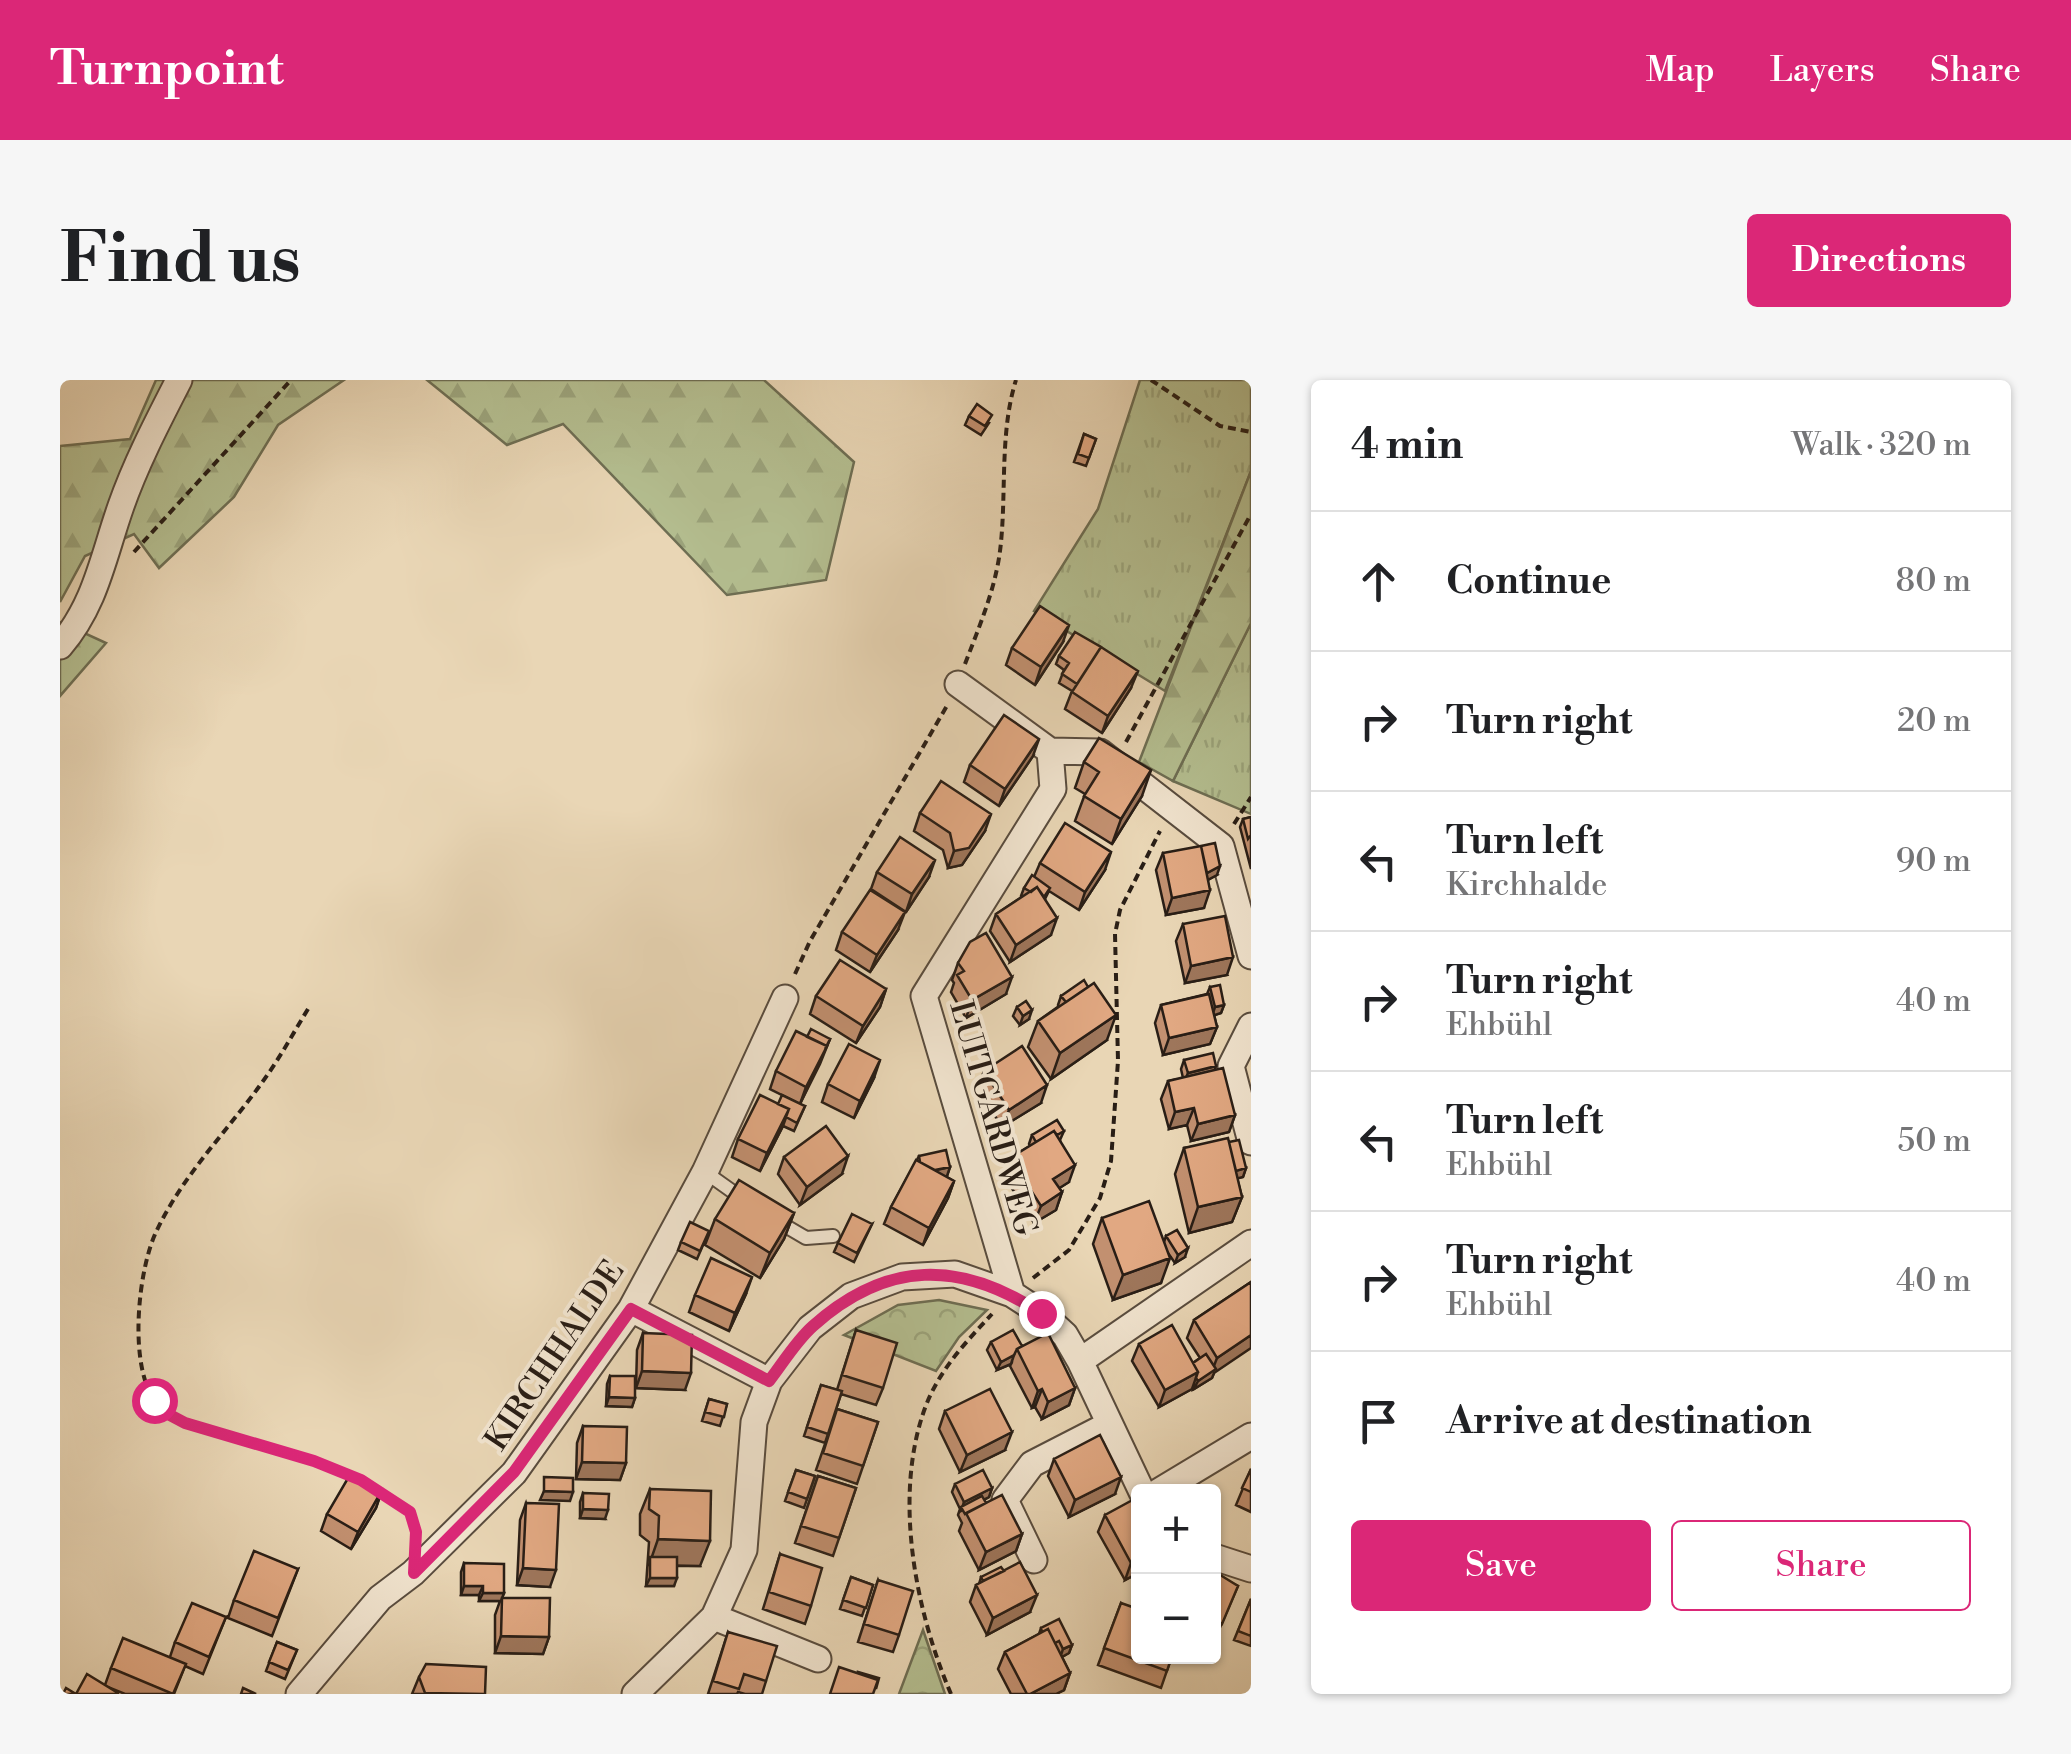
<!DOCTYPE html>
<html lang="en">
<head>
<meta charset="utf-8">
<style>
	:root { --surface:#fff; --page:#f6f6f6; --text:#202124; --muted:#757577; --line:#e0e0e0; --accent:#db2777 }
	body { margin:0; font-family:"Libre Bodoni",serif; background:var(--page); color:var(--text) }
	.controls { position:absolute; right:30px; bottom:30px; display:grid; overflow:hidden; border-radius:10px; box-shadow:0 2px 8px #0004 }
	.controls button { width:90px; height:90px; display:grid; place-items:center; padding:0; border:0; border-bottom:2px solid var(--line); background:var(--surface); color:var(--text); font:50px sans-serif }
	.stop { position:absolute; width:30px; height:30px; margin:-22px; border:8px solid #db2777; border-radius:50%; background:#fff }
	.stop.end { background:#db2777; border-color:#fff; box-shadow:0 2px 10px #0008 }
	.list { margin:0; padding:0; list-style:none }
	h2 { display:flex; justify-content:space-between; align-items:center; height:130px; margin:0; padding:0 40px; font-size:42px }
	h2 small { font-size:32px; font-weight:400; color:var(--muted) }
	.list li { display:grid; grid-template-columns:65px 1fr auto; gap:30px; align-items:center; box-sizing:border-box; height:140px; padding:0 40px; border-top:2px solid var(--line) }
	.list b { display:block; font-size:38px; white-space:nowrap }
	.list p { margin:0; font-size:32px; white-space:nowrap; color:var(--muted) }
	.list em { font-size:32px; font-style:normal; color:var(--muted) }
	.actions { display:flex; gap:20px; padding:30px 40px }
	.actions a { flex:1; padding:22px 0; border:2px solid var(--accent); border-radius:10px; text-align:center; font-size:35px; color:var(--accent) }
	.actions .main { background:var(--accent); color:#fff }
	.icon { flex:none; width:55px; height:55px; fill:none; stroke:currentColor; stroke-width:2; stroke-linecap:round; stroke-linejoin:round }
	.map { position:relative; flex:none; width:1191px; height:1314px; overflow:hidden; border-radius:10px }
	header { display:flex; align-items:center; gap:60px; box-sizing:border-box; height:140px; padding:0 50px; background:var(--accent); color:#fff }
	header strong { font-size:48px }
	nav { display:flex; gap:55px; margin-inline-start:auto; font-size:35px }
	.intro { display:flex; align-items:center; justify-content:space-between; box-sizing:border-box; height:240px; padding:0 60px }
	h1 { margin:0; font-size:70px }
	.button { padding:25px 45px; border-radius:10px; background:var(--accent); color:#fff; font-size:35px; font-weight:700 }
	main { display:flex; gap:60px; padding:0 60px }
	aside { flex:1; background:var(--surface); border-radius:10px; box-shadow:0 2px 8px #0004 }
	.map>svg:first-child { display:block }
	.grass { fill:url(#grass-tufts); stroke:#6e6e53; stroke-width:2.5 }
	.forest { fill:url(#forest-firs); stroke:#6e6e53; stroke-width:2.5 }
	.park { fill:url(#park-crowns); stroke:#6e6e53; stroke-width:2.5 }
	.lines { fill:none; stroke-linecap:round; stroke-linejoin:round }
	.service-casing { stroke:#594c3e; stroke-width:16 }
	.minor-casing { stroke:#594c3e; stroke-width:29 }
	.path { stroke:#291e16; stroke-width:4; stroke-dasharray:8 5; stroke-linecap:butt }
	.service { stroke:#f1e4cf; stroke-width:12 }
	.minor { stroke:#f1e4cf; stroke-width:25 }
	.wall { fill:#c29070; stroke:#291e16; stroke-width:2.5 }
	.shaded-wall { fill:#9e765b; stroke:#291e16; stroke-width:2.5 }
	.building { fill:#e1a882; stroke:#291e16; stroke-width:2.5 }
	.route { stroke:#db2777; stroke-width:12 }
	.labels { text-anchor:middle; stroke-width:8; stroke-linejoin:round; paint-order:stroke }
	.street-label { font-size:32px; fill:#291e16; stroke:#f1e4cf }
</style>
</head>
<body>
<header>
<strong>Turnpoint</strong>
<nav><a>Map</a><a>Layers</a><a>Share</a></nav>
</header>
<div class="intro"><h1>Find us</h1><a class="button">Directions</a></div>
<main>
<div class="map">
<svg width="1191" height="1314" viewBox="0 0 1191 1314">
	<defs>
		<pattern id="grass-tufts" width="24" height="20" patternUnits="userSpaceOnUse" patternTransform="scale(2.5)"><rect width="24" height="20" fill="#b4be90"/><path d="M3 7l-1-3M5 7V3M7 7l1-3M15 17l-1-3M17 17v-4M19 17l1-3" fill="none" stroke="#9ba37b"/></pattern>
		<pattern id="forest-firs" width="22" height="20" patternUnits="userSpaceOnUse" patternTransform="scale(2.5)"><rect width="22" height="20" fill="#b4be90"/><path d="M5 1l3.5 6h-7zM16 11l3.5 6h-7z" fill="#9ba37b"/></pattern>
		<pattern id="park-crowns" width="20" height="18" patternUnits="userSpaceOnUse" patternTransform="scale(2.5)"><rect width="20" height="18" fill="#b4be90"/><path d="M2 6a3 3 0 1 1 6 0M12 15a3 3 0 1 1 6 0" fill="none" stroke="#9ba37b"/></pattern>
	</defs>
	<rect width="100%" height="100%" fill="#e9d6b5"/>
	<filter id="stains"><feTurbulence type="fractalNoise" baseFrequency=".002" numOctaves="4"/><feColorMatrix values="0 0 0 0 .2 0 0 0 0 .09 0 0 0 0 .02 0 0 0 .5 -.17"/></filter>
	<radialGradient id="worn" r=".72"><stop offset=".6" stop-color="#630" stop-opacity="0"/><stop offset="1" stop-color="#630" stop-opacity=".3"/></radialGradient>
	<path class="grass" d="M1080,0H1191V91L1105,311L974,231L1038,129Z
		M1191,243V434L1113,401Z"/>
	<path class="forest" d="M96,0H284L218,45L174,117L99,188L74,154L25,176L0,222V66L70,59Z
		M367,0H704L794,82L766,200L667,215L503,44L447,65Z
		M1191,91V243L1113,401L1079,382Z
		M0,242L46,263L0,316Z"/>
	<path class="park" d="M879,920L927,930L899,957L876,991L784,955L838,925Z
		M863,1250L885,1314H839Z"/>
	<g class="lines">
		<defs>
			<path id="service" d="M645,792L683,819
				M717,841L746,858L773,856"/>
			<path id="minor" d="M0,266C36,224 43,177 61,126C76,83 98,41 119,0
				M898,304L990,371L993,409L864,616L952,914
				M990,371L1040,372L1161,466L1191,576
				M1191,646L1171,686L1191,762
				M571,929L709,1001
				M1020,981L1191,863
				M1098,1112L1191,1056
				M1154,1177L1191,1189
				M974,1180L945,1120L972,1084L1048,1045
				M654,1237L758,1279
				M239,1314L320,1218L353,1193L454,1093L571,929L645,792L725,618
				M575,1314L654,1237L684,1170L694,1042L709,1001L750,948L791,916L842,897L895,894L952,914L981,933L1005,955L1020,981L1082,1112"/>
		</defs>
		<use href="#service" class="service-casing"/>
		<use href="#minor" class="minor-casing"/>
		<path class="path" d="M1091,0L1160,46L1191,52
			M74,172L231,0
			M905,284C919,247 935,210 940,171C947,116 939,54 956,0
			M1066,362L1191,134
			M1174,444L1191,417
			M735,594L750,561L888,324
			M248,629C237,647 227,665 216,682C179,740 127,787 97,850C78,888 68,985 95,1021C102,1031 114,1037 125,1043L254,1081L293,1097
			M973,898L1009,870L1040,818L1051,781L1058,681L1055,554L1060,530L1100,451
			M318,1111L350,1132L357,1154
			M891,1314C855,1230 833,1116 865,1028C879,990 906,962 932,934"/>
		<use href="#service" class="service"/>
		<use href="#minor" class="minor"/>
	</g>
	<path class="wall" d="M909,36L929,43L921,55L905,45Z
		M1024,54L1036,59L1026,86L1014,82Z
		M1003,262L975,305L946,285L952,268Z
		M999,276L1071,308L1042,353L1005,329L1012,311L999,303L1004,290L996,284Z
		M973,376L939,426L904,402L910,385Z
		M1024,382L1082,416L1052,464L1015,441L1025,414L1015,408Z
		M860,433L925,451L902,485L888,488L883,470L854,451Z
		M1191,437V489L1180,447L1183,439Z
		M1103,473L1157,495L1148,500L1144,528L1106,535L1096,490Z
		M980,483L1045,490L1019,530L989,511L985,519L991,555L950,582L930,551L936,534L962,517L961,516L964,508L974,497Z
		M817,492L869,497L846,532L811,509Z
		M1123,544L1167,595L1125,603L1116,561Z
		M838,550L810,592L776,570L782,552Z
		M898,583L946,614L906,638L891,612L894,603L892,600Z
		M1150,607L1164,625L1161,633L1154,635L1157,647L1150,664L1103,675L1095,643L1101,625L1147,614Z
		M826,609L820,627L796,663L750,634L756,616Z
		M1001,616L1047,660L991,699L968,667L978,641L999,626L998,625Z
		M957,627L969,639L960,645L953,636Z
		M747,657L770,659L740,724L710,709L716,691Z
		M1124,680L1155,690L1175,735L1169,752L1131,761L1127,745L1109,749L1101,719L1108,701L1123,698L1121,689Z
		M924,691L981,723L942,747L917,708Z
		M814,698L794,738L762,722L768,704Z
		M718,724L745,726L734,751L723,746L700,791L672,777L678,759Z
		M1004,751L1000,760L1009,802L999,808L1002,812L996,830L974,843L944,796L950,778L970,766L969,764L972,755Z
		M1169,762L1186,788L1183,797L1177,798L1182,817L1172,842L1129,853L1115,794L1124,768Z
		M859,776L890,787L887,796H885L894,801L888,818L863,865L824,844L831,827Z
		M724,777L782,794L740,825L718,794Z
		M734,833L724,859L700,898L645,865L655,839Z
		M1042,838L1104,862L1106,856L1125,877L1115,883L1108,873L1101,903L1053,920L1033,864Z
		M812,844L794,882L774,872L778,863Z
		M649,851L637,879L618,870L621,862Z
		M1191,902L1152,998L1134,1009L1133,1006L1132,1009L1099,1027L1072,981L1079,964L1133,983L1140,978L1127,958L1134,940Z
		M686,914L669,951L629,932L635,915Z
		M796,950L823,1008L816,1025L781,1014L765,1063L744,1056L761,1005L777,1010Z
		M583,953L625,1010L576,1008L577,970Z
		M931,962L962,966L1015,1008L1009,1025L982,1039L975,1027L972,1028L950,986L951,984L937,990L927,970Z
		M550,996L575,1018L572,1027L546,1026L547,1004Z
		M649,1019L667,1024L660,1046L642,1041Z
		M777,1029L818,1042L797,1104L756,1090Z
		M885,1031L945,1070L900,1092L879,1049Z
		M523,1046L566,1083L560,1100L516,1099L517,1063Z
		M994,1079L1055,1114L1009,1137L988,1096Z
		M1191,1089V1132L1176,1125Z
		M736,1090L755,1096L744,1128L725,1121Z
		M758,1096L796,1108L773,1176L735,1163Z
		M895,1104L932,1108L929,1117L924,1120L926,1123L962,1154L956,1171L919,1190L899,1151L902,1143L898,1135L900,1129L892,1112Z
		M590,1109L640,1186H617L614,1206H586L589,1162L580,1155V1134Z
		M322,1110L316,1128L291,1169L261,1151L267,1134Z
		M523,1113L545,1139L520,1138V1122Z
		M466,1123L490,1207L457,1205L460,1140Z
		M1045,1135L1078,1193L1065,1200L1038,1152Z
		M720,1174L751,1226L745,1244L703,1229Z
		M404,1183L444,1213L442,1218L489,1257L483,1274L435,1273V1235L440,1221H419V1215H401V1192Z
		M238,1189L212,1256L168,1238L174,1220Z
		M1154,1195L1178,1206L1158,1252L1154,1250Z
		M791,1197L813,1205L802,1236L780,1229Z
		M921,1197L970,1232L927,1255L910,1222L916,1205L919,1204Z
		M818,1200L839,1255L833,1272L798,1262Z
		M1191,1219V1266L1174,1260Z
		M1061,1223L1112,1276L1101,1308L1038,1285Z
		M166,1237L143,1294L125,1286L114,1314H65L48,1307L16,1314L45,1305L51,1288L110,1277L115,1262Z
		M981,1248L1012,1265L1009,1273L1002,1277L1010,1293L1004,1310L996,1314H951L938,1289L945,1272L979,1254Z
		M668,1252L706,1301L702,1314H685L678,1312L677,1314H648Z
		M217,1262L237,1270L225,1299L206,1291Z
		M359,1297L425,1314H352Z"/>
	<path class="shaded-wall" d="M1009,245L1003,262L975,305L981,287Z
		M1078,291L1071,308L1042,353L1048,336Z
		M979,359L973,376L939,426L945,409Z
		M1091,390L1082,416L1052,464L1061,439Z
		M931,434L925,451L902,485L888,488L894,471Z
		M1051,472L1045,490L1019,530L1025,512Z
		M875,480L869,497L846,532L852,514Z
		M1160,486L1157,495L1140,504L1143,495Z
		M1150,510L1144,528L1106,535L1112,518Z
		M845,532L838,550L810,592L817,575Z
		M997,538L991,555L950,582L956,565Z
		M1173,577L1167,595L1125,603L1131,586Z
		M952,597L946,614L906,638L912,620Z
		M826,609L820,627L796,663L803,646Z
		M1164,625L1161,633L1152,636L1155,627Z
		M972,630L969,639L960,645L963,636Z
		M1056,635L1047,660L991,699L1000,673Z
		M1157,647L1150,664L1103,675L1109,658Z
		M770,659L760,684L740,724L746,707Z
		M820,680L814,698L794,738L800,721Z
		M1156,686L1153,695L1124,702L1128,693Z
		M987,705L981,723L942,747L949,730Z
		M1134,728L1127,745L1109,749L1115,732Z
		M729,729L723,746L700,791L707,773Z
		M1175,735L1169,752L1131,761L1138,744Z
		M788,776L782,794L740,825L747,807Z
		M1015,785L1009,802L987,816L993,799Z
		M890,787L887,796L860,802L863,793Z
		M1186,788L1183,797L1164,802L1167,793Z
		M894,801L888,818L863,865L869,848Z
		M1002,812L996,830L974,843L981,826Z
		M1182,817L1172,842L1129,853L1138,827Z
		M734,833L724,859L700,898L710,873Z
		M1128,868L1125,877L1115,883L1118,875Z
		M1110,878L1101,903L1053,920L1063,895Z
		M692,897L686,914L669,951L675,933Z
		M1191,955V968L1154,993L1152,998L1134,1009L1138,1001L1152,991L1157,978Z
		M954,975L951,984L937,990L941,982Z
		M582,991L631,993L625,1010L576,1008Z
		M1138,992L1132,1009L1099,1027L1105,1010Z
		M1015,1008L1009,1025L982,1039L988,1022Z
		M982,1009L975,1027L972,1028L978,1011Z
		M549,1017L575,1018L572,1027L546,1026Z
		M952,1052L945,1070L900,1092L907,1075Z
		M522,1082L566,1083L560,1100L516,1099Z
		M1061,1097L1055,1114L1009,1137L1015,1120Z
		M932,1108L929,1117L901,1131L904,1122Z
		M322,1110L316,1128L291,1169L298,1152Z
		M484,1111L513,1112L510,1121L480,1120Z
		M523,1129L548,1130L545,1139L520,1138Z
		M962,1154L956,1171L919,1190L926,1172Z
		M598,1159L650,1161L640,1186L589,1185Z
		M1078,1179V1193L1065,1200L1071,1183Z
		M463,1188L496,1190L490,1207L457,1205Z
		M590,1198H617L614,1206H586Z
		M404,1206H423L419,1215H401Z
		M423,1213H444L441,1221H419Z
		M977,1215L970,1232L927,1255L933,1238Z
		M441,1256L489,1257L483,1274L435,1273Z
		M1012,1265L1009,1273L1000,1278L1003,1269Z
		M1010,1293L1004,1310L996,1314H970Z"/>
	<path class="building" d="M917,24L932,35L925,46L909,36Z
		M1024,54L1036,59L1029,78L1018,74Z
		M980,226L1009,245L981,287L952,268Z
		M1015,252L1041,267L1017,304L1002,294L1009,283L999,276Z
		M1041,267L1078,291L1048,336L1012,312Z
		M944,335L979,359L945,409L910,385Z
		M1039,358L1091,390L1061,439L1024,416L1039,392L1024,382Z
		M881,401L931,434L909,468L894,471L890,453L860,433Z
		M1191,437V455L1188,459L1183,439Z
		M1005,443L1051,472L1025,512L980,483Z
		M840,457L875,480L852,514L817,492Z
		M1155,463L1160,486L1147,493L1141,466Z
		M1141,466L1150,510L1112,518L1103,473Z
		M972,495L990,508L984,517L977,507L971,512L964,508Z
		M977,507L997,538L956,565L936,534Z
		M810,510L845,532L817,575L782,552Z
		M1165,536L1173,577L1131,586L1123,544Z
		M926,553L952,597L912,620L897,595L904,591L898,583L910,562Z
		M780,580L826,609L803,646L756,616Z
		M1024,600L1028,607L1006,622L1001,616Z
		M1034,603L1056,635L1000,673L978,641Z
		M1160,605L1164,625L1155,627L1150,607Z
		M1149,614L1157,647L1109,658L1101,625Z
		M966,621L972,630L963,636L957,627Z
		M751,649L770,659L765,669L767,666L747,657Z
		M736,651L767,666L746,707L716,691Z
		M789,664L820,680L800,721L768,704Z
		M962,666L987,705L949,730L924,691Z
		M1153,673L1156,686L1128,693L1124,680Z
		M1163,688L1175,735L1138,744L1134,728L1115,732L1108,701Z
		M700,715L729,729L707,773L678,759Z
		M722,715L745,726L737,743L726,737L729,729L718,724Z
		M997,740L1004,751L997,755L994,751L976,762L972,755Z
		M766,746L788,776L747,807L724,777Z
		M994,751L1015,785L993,799L1002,812L981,826L950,778Z
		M1168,758L1182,817L1138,827L1124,768Z
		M1179,760L1186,788L1176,791L1169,762Z
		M886,770L890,787L875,790L860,782L859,776Z
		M856,780L894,801L869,848L831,827Z
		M679,800L734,833L710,873L655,839Z
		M1089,821L1110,878L1063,895L1042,838Z
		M792,834L812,844L797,873L778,863Z
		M630,842L649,851L640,871L621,862Z
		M1117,850L1128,868L1118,875L1106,856Z
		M651,878L692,897L675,933L635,915Z
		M1191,902V955L1157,978L1134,940Z
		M1112,945L1138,992L1105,1010L1079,964Z
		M796,950L837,963L823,1008L782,995Z
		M953,950L962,966L957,969L954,975L941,982L931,962Z
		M583,953L632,955L631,993L582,991Z
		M988,953L1015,1008L988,1022L982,1009L978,1011L957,969Z
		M1146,974L1156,989L1138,1001L1136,998L1138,992L1133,983Z
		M550,996H575V1018L549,1017Z
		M761,1005L782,1011L768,1054L747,1047Z
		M930,1009L952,1052L907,1075L885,1031Z
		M649,1019L667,1024L664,1037L645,1032Z
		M777,1029L818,1042L803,1086L763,1073Z
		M523,1046L567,1047L566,1083L522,1082Z
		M1040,1055L1061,1097L1015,1120L994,1079Z
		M1191,1089V1112L1182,1108Z
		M736,1090L755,1096L747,1119L728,1112Z
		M923,1090L932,1108L904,1122L895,1104Z
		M291,1093L322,1110L298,1152L267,1134Z
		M758,1096L796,1108L779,1158L741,1146Z
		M484,1097L513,1098V1112L484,1111Z
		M590,1109L651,1111L650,1161L598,1159L599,1136L589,1129Z
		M523,1113L549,1114L548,1130L523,1129Z
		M942,1115L962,1154L926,1172L906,1133Z
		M922,1116L926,1123L905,1134L901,1127Z
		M1078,1117V1179L1071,1183L1045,1135Z
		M466,1123L499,1124L496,1190L463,1188Z
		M194,1171L238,1189L218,1238L174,1220Z
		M720,1174L762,1188L751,1226L709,1212Z
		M590,1177H617V1198H590Z
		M960,1182L977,1215L933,1238L916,1205Z
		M404,1183L444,1184V1213H423V1206H404Z
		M941,1187L944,1191L923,1201L921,1197Z
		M1157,1193L1178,1206L1162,1244L1154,1240V1195Z
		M791,1197L813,1205L806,1228L783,1220Z
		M818,1200L853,1211L839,1255L804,1244Z
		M442,1218H490L489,1257L441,1256Z
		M1191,1219V1256L1178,1251Z
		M132,1223L166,1237L149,1277L115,1262Z
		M1061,1223L1078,1229V1276H1112L1107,1291L1044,1268Z
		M999,1239L1012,1265L1003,1269L999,1261L995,1263L988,1249L982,1252L981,1248Z
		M988,1249L1010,1293L970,1314H967L945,1272Z
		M668,1252L717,1266L706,1301L684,1294L679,1309L653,1301Z
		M63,1258L126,1284L113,1314L51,1288Z
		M217,1262L237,1270L228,1290L209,1282Z
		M366,1284L426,1287L425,1314L365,1313L359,1297Z
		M779,1287L818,1300L813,1314H770Z
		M798,1292L819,1298L816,1309L818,1300L798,1293Z
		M27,1294L58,1313V1314H3L6,1308L16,1314Z
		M183,1308L196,1314H181Z"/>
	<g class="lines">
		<path class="route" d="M94,1020L108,1034L125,1043L254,1081L301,1100L350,1132L356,1152L354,1193L454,1092L571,929L709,1001C723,983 736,961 753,946C827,880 900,880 981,933"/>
	</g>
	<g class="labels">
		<g class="street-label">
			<text transform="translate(934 738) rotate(74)" y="11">LUITGARDWEG</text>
			<text transform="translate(494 975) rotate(-56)" y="11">KIRCHHALDE</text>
		</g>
	</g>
	<rect width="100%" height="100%" filter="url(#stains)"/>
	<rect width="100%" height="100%" fill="url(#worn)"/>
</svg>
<div class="controls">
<button>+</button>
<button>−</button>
</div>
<div class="stop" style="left:94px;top:1020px"></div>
<div class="stop end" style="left:981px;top:933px"></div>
</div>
<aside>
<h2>4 min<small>Walk · 320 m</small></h2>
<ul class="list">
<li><svg class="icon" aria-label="ahead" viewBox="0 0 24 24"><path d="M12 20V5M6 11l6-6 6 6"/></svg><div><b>Continue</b></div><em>80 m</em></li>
<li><svg class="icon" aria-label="right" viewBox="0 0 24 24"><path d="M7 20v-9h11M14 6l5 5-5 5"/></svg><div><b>Turn right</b></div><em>20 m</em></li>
<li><svg class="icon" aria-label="left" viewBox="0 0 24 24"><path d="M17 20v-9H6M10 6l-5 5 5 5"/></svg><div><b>Turn left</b><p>Kirchhalde</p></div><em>90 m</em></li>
<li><svg class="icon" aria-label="right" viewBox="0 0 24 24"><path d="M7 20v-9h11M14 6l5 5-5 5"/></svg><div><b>Turn right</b><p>Ehbühl</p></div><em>40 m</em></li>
<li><svg class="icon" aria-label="left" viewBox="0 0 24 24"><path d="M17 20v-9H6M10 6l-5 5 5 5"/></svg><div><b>Turn left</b><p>Ehbühl</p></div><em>50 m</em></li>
<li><svg class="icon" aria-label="right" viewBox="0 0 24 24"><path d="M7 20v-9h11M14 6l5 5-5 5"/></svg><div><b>Turn right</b><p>Ehbühl</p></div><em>40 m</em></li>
<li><svg class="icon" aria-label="arrive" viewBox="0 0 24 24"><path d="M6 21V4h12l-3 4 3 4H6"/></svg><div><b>Arrive at destination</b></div></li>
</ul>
<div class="actions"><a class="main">Save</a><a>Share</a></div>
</aside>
</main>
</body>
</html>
